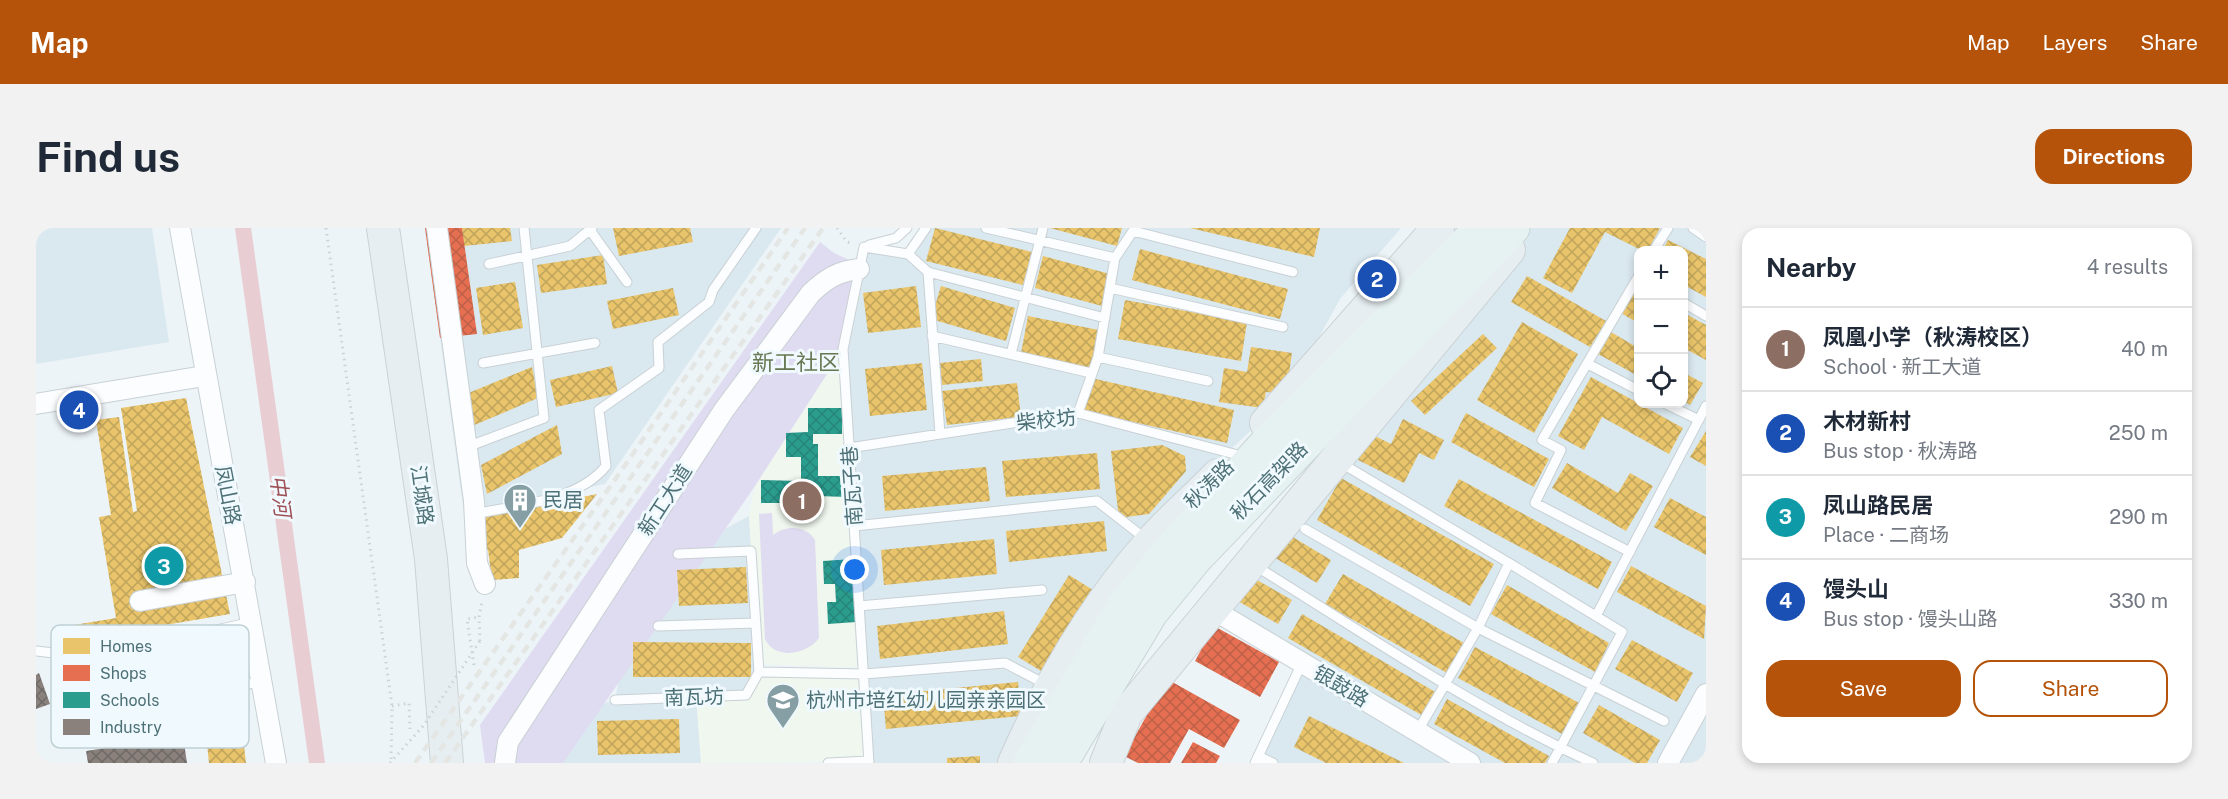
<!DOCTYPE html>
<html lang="en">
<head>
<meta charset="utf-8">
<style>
	:root { --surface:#fff; --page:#f2f2f3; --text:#1f2937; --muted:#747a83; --line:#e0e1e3; --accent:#b45309 }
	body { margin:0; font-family:"Public Sans","Noto Sans SC",sans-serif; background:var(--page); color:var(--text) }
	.controls { position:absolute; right:18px; top:18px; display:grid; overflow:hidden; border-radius:12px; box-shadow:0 3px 9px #0003 }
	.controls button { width:54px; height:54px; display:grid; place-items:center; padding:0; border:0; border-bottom:2px solid var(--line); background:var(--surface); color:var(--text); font:30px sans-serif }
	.you { position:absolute; left:819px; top:342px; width:21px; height:21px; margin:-15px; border:4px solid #fff; border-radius:50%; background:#1a73e8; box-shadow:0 0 0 9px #1a73e833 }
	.badge { display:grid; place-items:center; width:39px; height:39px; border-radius:50%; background:var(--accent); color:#fff; font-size:20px; font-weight:700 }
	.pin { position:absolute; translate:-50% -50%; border:3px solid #fff; box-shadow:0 2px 6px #0006 }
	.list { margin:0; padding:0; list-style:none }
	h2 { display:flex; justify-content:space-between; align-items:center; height:78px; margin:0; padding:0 24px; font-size:26px }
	h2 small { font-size:20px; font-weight:400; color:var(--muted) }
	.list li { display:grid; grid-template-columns:39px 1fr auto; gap:18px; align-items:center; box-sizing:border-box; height:84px; padding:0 24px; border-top:2px solid var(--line) }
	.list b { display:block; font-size:22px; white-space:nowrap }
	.list p { margin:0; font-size:20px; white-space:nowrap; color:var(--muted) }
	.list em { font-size:20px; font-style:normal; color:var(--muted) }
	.actions { display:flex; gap:12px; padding:18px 24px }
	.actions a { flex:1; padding:14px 0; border:2px solid var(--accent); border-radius:18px; text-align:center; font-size:21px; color:var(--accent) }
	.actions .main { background:var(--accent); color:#fff }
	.icon { flex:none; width:33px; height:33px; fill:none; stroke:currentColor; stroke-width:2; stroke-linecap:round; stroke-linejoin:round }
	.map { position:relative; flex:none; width:1670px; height:535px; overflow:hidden; border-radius:18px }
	header { display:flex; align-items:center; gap:36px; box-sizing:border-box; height:84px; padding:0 30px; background:var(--accent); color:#fff }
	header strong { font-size:28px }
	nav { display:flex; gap:33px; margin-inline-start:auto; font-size:21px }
	.intro { display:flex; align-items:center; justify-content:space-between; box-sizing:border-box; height:144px; padding:0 36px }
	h1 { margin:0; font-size:42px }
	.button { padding:15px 27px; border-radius:18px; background:var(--accent); color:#fff; font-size:21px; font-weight:700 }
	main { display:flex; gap:36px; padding:0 36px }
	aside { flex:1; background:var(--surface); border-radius:18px; box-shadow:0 3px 9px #0003 }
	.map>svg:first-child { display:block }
	.residential { fill:#dae8ef; fill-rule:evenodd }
	.education { fill:#eff7ee }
	.green { fill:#dfdbf0 }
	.homes { fill:url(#homes-cross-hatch) }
	.shops { fill:url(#shops-cross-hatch) }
	.schools { fill:url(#schools-cross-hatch) }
	.industry { fill:url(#industry-cross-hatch) }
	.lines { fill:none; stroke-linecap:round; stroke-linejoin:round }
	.canal { stroke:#e8ced2; stroke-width:16 }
	.lane-casing { stroke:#c8d1d5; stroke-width:11 }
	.street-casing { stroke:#c8d1d5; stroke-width:22 }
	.primary-casing { stroke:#cad2d4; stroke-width:34 }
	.highway-casing { stroke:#c7d4d6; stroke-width:35 }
	.path { stroke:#cad4d6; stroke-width:3; stroke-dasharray:1.5 4.5; stroke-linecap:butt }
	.lane { stroke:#fcfdfe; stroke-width:9 }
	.street { stroke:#fcfdfe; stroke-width:20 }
	.primary { stroke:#e7eef2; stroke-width:32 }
	.highway { stroke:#e6f1f1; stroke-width:33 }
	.rail { stroke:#e4e6e4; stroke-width:4.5; stroke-dasharray:9 6; stroke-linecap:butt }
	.path-bridge { stroke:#cad4d6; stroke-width:3; stroke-dasharray:1.5 4.5; stroke-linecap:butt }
	.labels { text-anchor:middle; stroke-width:6; stroke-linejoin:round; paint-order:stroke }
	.street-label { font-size:20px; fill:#4d7176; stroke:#f0f9fe }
	.poi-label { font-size:20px; fill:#4d7176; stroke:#f0f9fe; text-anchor:start }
	.water-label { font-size:21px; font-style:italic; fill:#9e5055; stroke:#f0f9fe }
	.quarter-label { font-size:22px; fill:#677753; stroke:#f0f9fe }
	.key { fill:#f0f9fe; stroke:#bfd0d5; stroke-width:1.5 }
	.key-label { font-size:16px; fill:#4d7176 }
</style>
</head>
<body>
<header>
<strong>Map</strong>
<nav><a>Map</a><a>Layers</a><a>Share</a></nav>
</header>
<div class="intro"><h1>Find us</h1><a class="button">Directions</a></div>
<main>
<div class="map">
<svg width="1670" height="535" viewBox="0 0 1670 535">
	<defs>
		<pattern id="homes-cross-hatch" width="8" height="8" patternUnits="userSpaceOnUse" patternTransform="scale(1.5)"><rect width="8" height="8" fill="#e9c46a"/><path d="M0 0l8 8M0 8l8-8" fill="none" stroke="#bfa45c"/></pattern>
		<pattern id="shops-cross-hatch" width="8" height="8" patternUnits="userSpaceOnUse" patternTransform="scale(1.5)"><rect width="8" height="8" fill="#e76f51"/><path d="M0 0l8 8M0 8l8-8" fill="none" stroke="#bd6048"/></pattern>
		<pattern id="schools-cross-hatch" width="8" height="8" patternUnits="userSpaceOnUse" patternTransform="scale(1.5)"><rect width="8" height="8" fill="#2a9d8f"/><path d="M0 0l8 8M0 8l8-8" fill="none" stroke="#268479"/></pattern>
		<pattern id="industry-cross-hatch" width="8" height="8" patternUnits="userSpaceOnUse" patternTransform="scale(1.5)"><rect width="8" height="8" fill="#8a817c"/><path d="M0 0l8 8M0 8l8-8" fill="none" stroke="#6d6966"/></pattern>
	</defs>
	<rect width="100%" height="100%" fill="#edf4f8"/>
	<path class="residential" d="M0,0H116L133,114L0,136Z
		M389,0H745L569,256L428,285Z
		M890,0H1365L1304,71L1250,170L1195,221V225L1079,357L974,535H792L833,533L807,121L828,19L872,26Z
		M1484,0H1655L1670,10V535H1219L1266,435L1176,381ZM1602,22H1648V176H1602Z
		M713,288L723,444L710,467L661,469L665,535H506L539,485L579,472L595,391L642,326Z"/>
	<path class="education" d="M807,121L827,440L722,436L713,288L719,258Z
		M723,444L828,446L833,533L665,535L660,469L709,467Z"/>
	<path class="green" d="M784,14L798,25L824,37L807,121L719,258L527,535H449L444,497Z
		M736,285L737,307C750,297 770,297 779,312L783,410C772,426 739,433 729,411L723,286Z"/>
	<path class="homes" d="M426,0H474L476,13L428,18Z
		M577,0H654L657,14L583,28Z
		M899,0L996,24L987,57L890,33Z
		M1014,0H1086L1081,18Z
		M1154,0H1284L1278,29Z
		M1534,0H1624L1612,22H1605L1569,4L1536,65L1507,50Z
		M1632,12L1670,31V69L1648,57V22H1627Z
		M1104,21L1252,61L1244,91L1096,52Z
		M567,27L571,56L505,65L501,37Z
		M1007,28L1074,46L1066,78L999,60Z
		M1491,48L1570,93L1554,119L1475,74Z
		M479,54L487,100L447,107L440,60Z
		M880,58L885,99L832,105L827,65Z
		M905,58L979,80L970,113L895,91Z
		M1600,58L1602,60V95L1585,85Z
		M637,60L643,87L577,101L571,73Z
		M1089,72L1211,94L1205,133L1082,111Z
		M1648,85L1670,97V132L1648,120Z
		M992,88L1063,102L1055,140L985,125Z
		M1486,94L1542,126L1498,205L1441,172Z
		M1575,104L1602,120V148L1562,126Z
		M1447,106L1461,120L1389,187L1375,173Z
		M1215,119L1256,125L1250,166L1230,164L1227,180L1183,174L1188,140L1211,144Z
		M945,131L947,153L906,157L904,135Z
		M886,135L891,182L834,188L829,141Z
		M576,138L582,165L520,179L514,152Z
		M496,139L502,170L436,198L430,166Z
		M1648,145L1667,155L1654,177L1648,173Z
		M1555,149L1647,200L1633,226L1566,189L1548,222L1522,208Z
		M1055,150L1198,182L1191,215L1048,183Z
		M981,155L985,189L911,197L906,163Z
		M150,170L194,386L29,414L26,399L80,390L63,289L75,287L60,192L83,189L97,284L101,283L85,180Z
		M1430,185L1513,231L1498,259L1415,214Z
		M1367,191L1408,212L1398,232L1383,225L1368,255L1322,232L1335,206L1355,216Z
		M521,197L526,226L451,266L445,237Z
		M1670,203V238L1654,229Z
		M1126,217L1149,228L1150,243L1113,286L1083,290L1075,223Z
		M1061,225L1064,261L970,269L966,233Z
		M1531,235L1582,265L1594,245L1617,258L1590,303L1516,260Z
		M950,239L954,273L849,283L846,248Z
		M1305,250L1458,336L1434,378L1281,292Z
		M1423,251L1576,334L1562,361L1408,278Z
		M561,266L526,310L483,322V350L456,352L452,322H438L432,292Z
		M1634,270L1670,289V327L1618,299Z
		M1068,293L1071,323L973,334L970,303Z
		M1250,305L1295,332L1281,355L1236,328Z
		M958,311L961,346L848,357L845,322Z
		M1595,338L1670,378L1668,411L1581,364Z
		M710,339L712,375L643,378L641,342Z
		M1307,346L1428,415L1411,445L1289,376Z
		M1033,347L1065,367L1015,449L982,429Z
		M1214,348L1256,372L1242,396L1200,372Z
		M1471,357L1573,415L1559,444L1455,386Z
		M968,383L972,416L844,431L841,398Z
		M1266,386L1401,465L1387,488L1252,410Z
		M1596,412L1657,445L1641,474L1579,441Z
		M597,414L715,415V449H597Z
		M1439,419L1545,476L1528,507L1422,450Z
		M982,454L985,488L850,501L847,467Z
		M1411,471L1513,528L1509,535H1469L1398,496Z
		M203,475L210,535H173L167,479Z
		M1563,477L1624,512L1611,535H1599L1547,505Z
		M1273,488L1368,535H1290L1258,519Z
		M643,491L644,525L562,527L561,493Z
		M944,528V535H911V530Z"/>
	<path class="shops" d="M389,0H426L441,106L404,110Z
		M1178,398L1243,434L1224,469L1159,433Z
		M1131,451L1204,492L1188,520L1153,501L1134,535H1102L1088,528Z
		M1157,514L1184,528L1180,535H1145Z"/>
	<path class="schools" d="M772,180H806V206H777V216H782V248H812V269L780,268V275H725V252L765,253V229H750V205L772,204Z
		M817,331L820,394L792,396L791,374H800L799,356H788L787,333Z"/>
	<path class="industry" d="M3,445L14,476L0,481V447Z
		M147,508L151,535H52L50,523Z"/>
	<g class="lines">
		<path class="canal" d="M207,0L281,535"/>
		<defs>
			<path id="lane" d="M950,0L1079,30L1097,3L1257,44
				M1657,0L1670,9
				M554,2L591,54
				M833,17L860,10L871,0
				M828,19L807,121L833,535
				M828,19L872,26L892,44L904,206
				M1618,22L1632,0
				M872,26L890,0
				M453,36L534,18L556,0
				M892,44L1069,90
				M1074,60L1247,99
				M1648,75L1670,88
				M896,108L1055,145
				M975,126L1007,0
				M1062,129L1172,153
				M447,135L559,115
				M1552,136L1602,162
				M1630,176L1663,192
				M1042,185L1062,129L1079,30
				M431,219L508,190L488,0
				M813,220L1042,185L1202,227
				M1305,235L1473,335L1442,400L1381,504
				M438,286C481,277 541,274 570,238L563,182L623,140L622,114L673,74L677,62L720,0
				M818,298L1061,273L1111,312
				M1269,301L1442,400L1628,493
				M1594,324L1499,275L1525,222L1506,212L1602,49
				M642,326L715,323L723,444L828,446L969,435L1011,457
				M1473,335L1586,404L1516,535
				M1226,342C1334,409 1441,482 1557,535
				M823,378L1006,362
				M1560,388L1670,178
				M216,394L162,406L153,417L160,453L176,464L227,453
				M622,398L720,395
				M0,423L18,425L162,406
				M579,472L710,467L723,444
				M1222,528L1237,535
				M792,535L833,533
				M1219,535L1266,435"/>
			<path id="street" d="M144,0L240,535
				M401,0L438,273L441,335L449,356
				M0,176L168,148
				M104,373L209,354
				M1176,381L1434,535
				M469,535L472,514L688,182L775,65C790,51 802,43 823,41
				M1632,535L1670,466"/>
			<path id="primary" d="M347,0L395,331L411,535
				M1230,195L1402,0
				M978,535C1013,456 1056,380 1114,315C1135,291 1160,270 1182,247
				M1070,535L1090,486L1473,22"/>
			<path id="highway" d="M994,535L1089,376L1139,316L1235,210L1445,0
				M1025,535L1115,385L1160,330L1477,0"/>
		</defs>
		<use href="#lane" class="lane-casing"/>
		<use href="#street" class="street-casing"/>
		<use href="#primary" class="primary-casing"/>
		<use href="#highway" class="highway-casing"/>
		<path class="path" d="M290,0L356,478L355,534
			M801,0L811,14L816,15
			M444,413L443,389L446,373
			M438,437L431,391L443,389
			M356,478L373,475L374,501"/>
		<use href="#lane" class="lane"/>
		<use href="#street" class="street"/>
		<use href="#primary" class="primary"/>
		<use href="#highway" class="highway"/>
		<path class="rail" d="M379,535L583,246L752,0
			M395,535L769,0
			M409,535L787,0"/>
		<path class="path-bridge" d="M354,535L388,497L444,413"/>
	</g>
	<defs>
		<symbol id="building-pin" viewBox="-11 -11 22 30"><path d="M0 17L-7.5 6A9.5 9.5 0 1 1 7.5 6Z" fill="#859fa4" stroke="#f0f9fe"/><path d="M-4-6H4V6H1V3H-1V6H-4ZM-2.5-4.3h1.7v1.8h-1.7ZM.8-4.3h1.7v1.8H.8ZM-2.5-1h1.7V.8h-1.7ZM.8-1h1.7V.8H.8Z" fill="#fff"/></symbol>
		<symbol id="school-pin" viewBox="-11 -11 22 30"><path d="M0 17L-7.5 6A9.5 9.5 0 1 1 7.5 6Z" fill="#859fa4" stroke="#f0f9fe"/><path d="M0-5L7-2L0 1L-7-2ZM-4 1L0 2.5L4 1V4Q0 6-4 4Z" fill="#fff"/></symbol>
	</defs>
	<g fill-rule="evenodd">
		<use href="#building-pin" x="465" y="253" width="38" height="52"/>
		<use href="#school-pin" x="728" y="453" width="38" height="52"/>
	</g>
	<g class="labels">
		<g class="street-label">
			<text transform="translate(1010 192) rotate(-6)" y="7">柴校坊</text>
			<text transform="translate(1233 253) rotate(-46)" y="7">秋石高架路</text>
			<text transform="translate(1173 256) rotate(-45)" y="7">秋涛路</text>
			<text transform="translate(816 258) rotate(-94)" y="7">南瓦子巷</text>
			<text transform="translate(192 267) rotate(79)" y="7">凤山路</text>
			<text transform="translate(386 267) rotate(82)" y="7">江城路</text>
			<text transform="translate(629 272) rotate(-57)" y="7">新工大道</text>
			<text transform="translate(1305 458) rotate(31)" y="7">银鼓路</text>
			<text transform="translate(658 469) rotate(-2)" y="7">南瓦坊</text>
		</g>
		<g class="poi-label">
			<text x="507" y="279">民居</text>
			<text x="770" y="479">杭州市培红幼儿园亲亲园区</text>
		</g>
		<g class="water-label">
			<text transform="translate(244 268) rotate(82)" y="7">中河</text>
		</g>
		<g class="quarter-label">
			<text x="760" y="142">新工社区</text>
		</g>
	</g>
	<rect x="15" y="397" width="198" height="123" rx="9" class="key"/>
	<rect x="27" y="410" width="27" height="16" fill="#e9c46a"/>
	<rect x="27" y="437" width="27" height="16" fill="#e76f51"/>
	<rect x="27" y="464" width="27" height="16" fill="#2a9d8f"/>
	<rect x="27" y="491" width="27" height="16" fill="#8a817c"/>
	<g class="key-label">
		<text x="64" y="424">Homes</text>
		<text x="64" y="451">Shops</text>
		<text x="64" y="478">Schools</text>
		<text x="64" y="505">Industry</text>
	</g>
</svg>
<div class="controls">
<button>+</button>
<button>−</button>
<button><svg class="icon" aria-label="locate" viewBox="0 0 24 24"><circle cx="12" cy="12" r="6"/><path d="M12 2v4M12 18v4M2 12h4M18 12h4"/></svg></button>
</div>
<div class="you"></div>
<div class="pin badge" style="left:766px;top:273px;background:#8d6e63">1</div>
<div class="pin badge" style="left:1341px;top:51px;background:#1a4fb4">2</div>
<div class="pin badge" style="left:128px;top:338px;background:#0f9aa8">3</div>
<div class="pin badge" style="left:43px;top:182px;background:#1a4fb4">4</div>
</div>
<aside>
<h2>Nearby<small>4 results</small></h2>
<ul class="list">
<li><span class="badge" style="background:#8d6e63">1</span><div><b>凤凰小学（秋涛校区）</b><p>School · 新工大道</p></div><em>40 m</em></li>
<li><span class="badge" style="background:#1a4fb4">2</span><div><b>木材新村</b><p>Bus stop · 秋涛路</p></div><em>250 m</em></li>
<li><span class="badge" style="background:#0f9aa8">3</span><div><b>凤山路民居</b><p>Place · 二商场</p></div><em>290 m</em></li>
<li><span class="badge" style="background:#1a4fb4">4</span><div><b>馒头山</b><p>Bus stop · 馒头山路</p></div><em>330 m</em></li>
</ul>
<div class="actions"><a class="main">Save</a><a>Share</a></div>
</aside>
</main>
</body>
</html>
